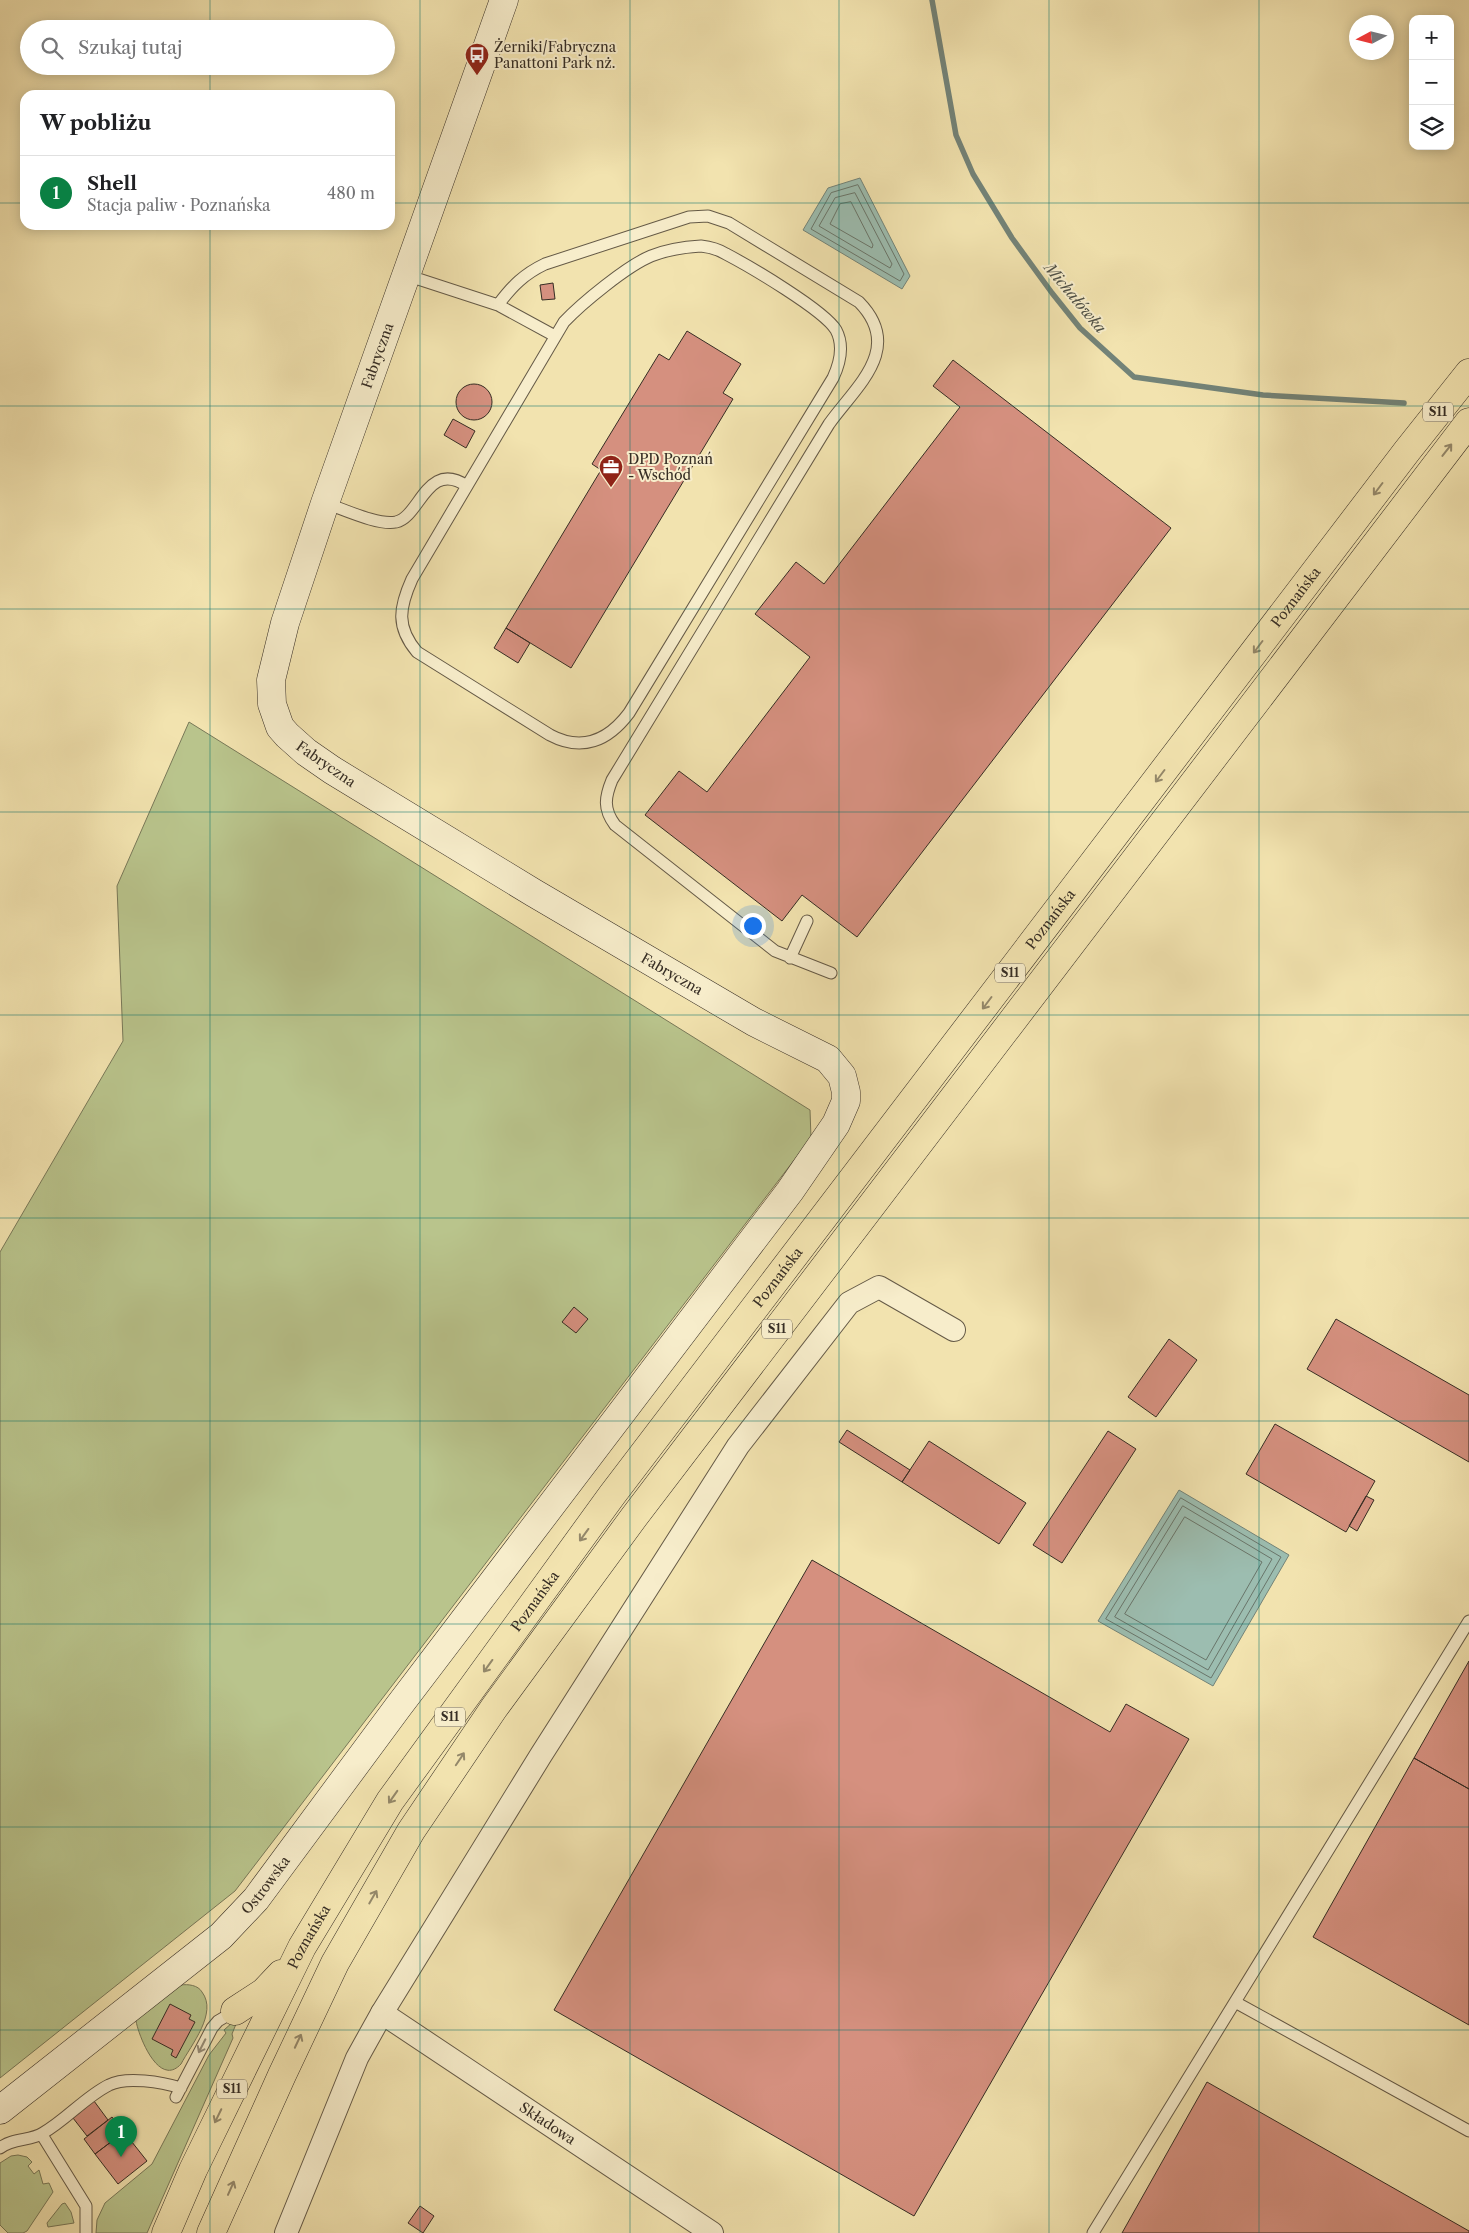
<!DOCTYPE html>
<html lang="pl">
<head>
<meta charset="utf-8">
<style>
	:root { --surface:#fff; --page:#f6f6f6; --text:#202124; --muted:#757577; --line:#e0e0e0; --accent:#0b8043 }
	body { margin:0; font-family:"Libre Caslon Text",serif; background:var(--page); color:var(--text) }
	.controls { position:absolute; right:15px; top:15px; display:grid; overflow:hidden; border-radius:10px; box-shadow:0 2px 12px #0003 }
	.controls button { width:45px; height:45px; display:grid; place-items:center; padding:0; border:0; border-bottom:1px solid var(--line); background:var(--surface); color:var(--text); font:25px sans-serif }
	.compass { position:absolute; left:1349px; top:15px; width:45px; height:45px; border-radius:50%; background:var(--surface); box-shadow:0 2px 12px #0003; rotate:263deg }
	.you { position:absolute; left:752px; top:925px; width:18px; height:18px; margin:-12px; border:4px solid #fff; border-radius:50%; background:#1a73e8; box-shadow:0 0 0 8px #1a73e833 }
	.badge { display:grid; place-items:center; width:32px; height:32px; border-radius:50%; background:var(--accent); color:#fff; font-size:16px; font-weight:700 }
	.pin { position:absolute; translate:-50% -41px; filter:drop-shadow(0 1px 2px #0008) }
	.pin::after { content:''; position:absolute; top:26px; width:18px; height:15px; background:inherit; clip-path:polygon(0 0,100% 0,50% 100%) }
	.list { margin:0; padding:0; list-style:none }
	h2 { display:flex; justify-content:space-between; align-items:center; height:65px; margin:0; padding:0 20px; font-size:21px }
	h2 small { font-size:16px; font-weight:400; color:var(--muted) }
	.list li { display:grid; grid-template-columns:32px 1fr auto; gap:15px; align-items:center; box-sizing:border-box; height:75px; padding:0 20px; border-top:1px solid var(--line) }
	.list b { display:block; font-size:19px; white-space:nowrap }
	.list p { margin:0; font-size:16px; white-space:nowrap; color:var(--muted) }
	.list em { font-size:16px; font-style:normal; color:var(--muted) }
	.icon { flex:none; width:28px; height:28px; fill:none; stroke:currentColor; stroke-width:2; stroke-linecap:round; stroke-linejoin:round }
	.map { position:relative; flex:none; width:1469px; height:2233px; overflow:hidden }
	.search { position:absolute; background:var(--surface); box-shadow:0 2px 12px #0003; left:20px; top:20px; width:375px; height:55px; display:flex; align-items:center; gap:12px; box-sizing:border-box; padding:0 18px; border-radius:28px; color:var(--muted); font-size:19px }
	.panel { position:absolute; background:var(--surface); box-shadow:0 2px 12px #0003; left:20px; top:90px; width:375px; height:140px; border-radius:15px }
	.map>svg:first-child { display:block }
	.green { fill:#b9c48c; stroke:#787858 }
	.water { fill:#9cbdb0; stroke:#738378 }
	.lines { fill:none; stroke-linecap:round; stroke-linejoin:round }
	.shore { stroke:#69756a; stroke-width:1 }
	.stream { stroke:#738378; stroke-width:5.5 }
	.building { fill:#d5907f; stroke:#362d24 }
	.lane-casing { stroke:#655a47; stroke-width:13 }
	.street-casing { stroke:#655a47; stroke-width:24 }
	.secondary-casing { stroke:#362d24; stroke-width:29 }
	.highway-casing { stroke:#362d24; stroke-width:29 }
	.lane { stroke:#f7edcb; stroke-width:11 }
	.street { stroke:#f7edcb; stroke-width:22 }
	.secondary { stroke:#f7edcb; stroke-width:28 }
	.highway { stroke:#f2e3af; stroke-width:28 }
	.oneway { stroke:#94886a }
	.oneway2 { stroke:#968d78 }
	.grid { fill:none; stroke:#0f766e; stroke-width:1; stroke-opacity:0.55 }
	.labels { text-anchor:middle; stroke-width:4; stroke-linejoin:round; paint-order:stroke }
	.shield { fill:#f7edcb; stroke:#706756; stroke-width:1 }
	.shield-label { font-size:12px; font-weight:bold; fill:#362d24 }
	.poi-label { font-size:14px; fill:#362d24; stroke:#f7edcb; text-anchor:start }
	.street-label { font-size:14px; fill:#362d24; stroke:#f7edcb }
	.water-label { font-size:15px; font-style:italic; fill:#505147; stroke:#f7edcb }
</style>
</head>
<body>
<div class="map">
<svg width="1469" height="2233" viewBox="0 0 1469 2233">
	<rect width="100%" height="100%" fill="#f2e3af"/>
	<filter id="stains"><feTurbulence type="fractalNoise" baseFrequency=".004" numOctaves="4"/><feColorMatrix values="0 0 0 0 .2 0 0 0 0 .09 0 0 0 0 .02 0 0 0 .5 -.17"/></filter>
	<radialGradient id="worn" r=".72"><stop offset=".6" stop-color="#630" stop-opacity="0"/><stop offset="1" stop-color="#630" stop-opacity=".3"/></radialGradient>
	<path class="green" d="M189,722L810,1110L811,1138L235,1891L0,2078V1252L123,1041L117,886Z
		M181,1985C188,1984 198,1985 202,1992C218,2013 191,2045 181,2064C159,2088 139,2037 136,2021L138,2017Z
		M233,2022L236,2024L232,2034L233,2038L147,2233H96L97,2220L105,2203L152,2164L209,2055L226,2033L224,2030Z
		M18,2155L27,2157L32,2162L28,2166L34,2174L39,2170L43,2184L49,2183L53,2192L27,2231L23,2233H8L0,2225V2163L11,2156Z
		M65,2203L71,2212L74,2223L48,2227L47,2223L62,2204Z"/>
	<path class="water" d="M860,178L910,276L902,289L803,230L828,188Z
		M1179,1490L1289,1555L1213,1686L1098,1621Z"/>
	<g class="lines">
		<path class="shore" d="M858,185L904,274L900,281L811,229L831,193Z
			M855,193L892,264L890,268L819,226L835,198Z
			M851,202L873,245L872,248L830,224L840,204Z
			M1181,1498L1281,1557L1211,1678L1106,1619Z
			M1183,1506L1272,1559L1208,1670L1115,1617Z
			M1185,1517L1262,1562L1206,1660L1125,1614Z"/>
		<path class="stream" d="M932,0L956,135L973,174L1012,238L1052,293L1080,328L1134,377L1263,395L1404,403"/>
	</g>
	<path class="building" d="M553,283L555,299L542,300L540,285Z
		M687,331L741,364L723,393L733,399L571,668L506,628L601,470L592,464L659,354L669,360Z
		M953,360L1171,528L857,937L802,895L782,921L645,815L679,771L707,792L810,657L755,614L796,562L824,584L960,407L933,386Z
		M456 402a18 18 0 1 1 36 0a18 18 0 1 1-36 0Z
		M453,419L475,431L466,448L444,435Z
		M506,628L530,643L518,663L494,648Z
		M574,1307L588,1319L576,1333L562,1322Z
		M1336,1319L1469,1395V1462L1307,1369Z
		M1169,1339L1197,1360L1156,1417L1128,1397Z
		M1275,1424L1375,1481L1346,1532L1246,1474Z
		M847,1430L910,1470L902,1482L839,1442Z
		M1108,1431L1136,1449L1062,1563L1033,1545Z
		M929,1441L1026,1503L999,1544L902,1482Z
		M1366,1496L1374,1500L1357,1531L1349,1526Z
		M812,1560L1110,1732L1126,1704L1189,1739L914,2216L554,2010Z
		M1469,1661V1789L1414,1758Z
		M1414,1758L1469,1789V2025L1313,1937Z
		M170,2004L191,2015L189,2019L195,2022L176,2058L171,2055L173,2050L152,2039Z
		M1207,2082L1469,2231V2233H1122Z
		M94,2101L108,2120L87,2136L73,2118Z
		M112,2117L124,2132L95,2154L84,2139Z
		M124,2132L147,2161L118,2184L95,2154Z
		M420,2206L434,2216L423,2233L408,2223Z"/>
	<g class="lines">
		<defs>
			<path id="lane" d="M701,246C710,247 718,249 726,254C749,266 824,310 836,330C844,345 840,363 833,378L629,713C608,741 582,752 550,735L417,652C396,627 399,608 412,579L564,322C582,303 627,266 651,256C666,250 684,247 701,246Z
				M406,275L498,305L555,336
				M498,305C512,286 524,274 545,264L689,217L708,216L729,223L859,302C905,349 855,387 829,424L612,780C605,797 603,809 615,825L775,951L831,973
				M325,503C343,509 379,526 396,522C420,517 427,459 467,486
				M790,958L807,921
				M1235,2002L1469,2131
				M176,2097L212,2028L218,2021L235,2011
				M42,2135L86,2206V2233
				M0,2148C13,2138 31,2141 43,2133C66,2120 85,2097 109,2085C126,2076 162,2082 181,2088
				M1093,2233L1469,1621"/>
			<g id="street">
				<path id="s1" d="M382,2013L712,2233"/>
				<path d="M286,2233L357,2058L382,2013L541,1755L738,1446L849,1303L879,1287L954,1330"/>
			</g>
			<g id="secondary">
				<path id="s2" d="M0,2110L221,1936L256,1899L398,1707L790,1191L836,1124L846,1101V1092L842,1076L828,1059L754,1022L534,893L332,770L306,752L287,735L280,727L272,704L271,680L285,623L325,503L504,0"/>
			</g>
			<g id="highway">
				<path d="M235,2011L264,1992L281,1974"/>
				<path id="s3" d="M166,2233L193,2170L302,1947L390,1801L612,1495L1407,451L1469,373"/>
				<path d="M211,2233L282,2075L335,1963L411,1831L494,1708L634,1517L1469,422"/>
			</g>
		</defs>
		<use href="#lane" class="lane-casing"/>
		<use href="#street" class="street-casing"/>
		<use href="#secondary" class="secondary-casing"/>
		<use href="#highway" class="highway-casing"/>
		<use href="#lane" class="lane"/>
		<use href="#street" class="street"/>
		<use href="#secondary" class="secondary"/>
		<use href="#highway" class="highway"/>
	</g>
	<defs><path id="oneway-shaft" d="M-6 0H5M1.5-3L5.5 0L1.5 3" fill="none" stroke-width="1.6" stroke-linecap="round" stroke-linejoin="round" transform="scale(1.25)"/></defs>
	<g class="oneway">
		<use href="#oneway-shaft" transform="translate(1447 450) rotate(-52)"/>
		<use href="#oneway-shaft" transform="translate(1378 489) rotate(127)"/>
		<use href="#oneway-shaft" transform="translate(1258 647) rotate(127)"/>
		<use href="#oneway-shaft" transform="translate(1160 776) rotate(127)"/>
		<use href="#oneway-shaft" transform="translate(987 1003) rotate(127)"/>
		<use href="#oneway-shaft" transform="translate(584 1535) rotate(126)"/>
		<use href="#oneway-shaft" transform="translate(488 1666) rotate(126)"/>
		<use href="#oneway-shaft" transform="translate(460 1759) rotate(-56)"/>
		<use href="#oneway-shaft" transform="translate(393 1797) rotate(125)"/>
		<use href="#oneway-shaft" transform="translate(373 1897) rotate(-60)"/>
		<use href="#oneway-shaft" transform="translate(298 2041) rotate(-65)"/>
		<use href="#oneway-shaft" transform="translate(218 2116) rotate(116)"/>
		<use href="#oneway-shaft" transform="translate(231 2188) rotate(-66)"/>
	</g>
	<use class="oneway2" href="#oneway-shaft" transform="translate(202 2046) rotate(117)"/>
	<path class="grid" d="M210,0V29M420,0V2233M630,0V2233M839,0V2233M1049,0V2233M1259,0V2233M210,66V95M0,203H25M390,203H1469M210,225V2233M0,406H1469M0,609H1469M0,812H1469M0,1015H1469M0,1218H1469M0,1421H1469M0,1624H1469M0,1827H1469M0,2030H1469"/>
	<defs>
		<symbol id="bus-pin" viewBox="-11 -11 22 30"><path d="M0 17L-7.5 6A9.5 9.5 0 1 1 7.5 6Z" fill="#8f2418" stroke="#f7edcb"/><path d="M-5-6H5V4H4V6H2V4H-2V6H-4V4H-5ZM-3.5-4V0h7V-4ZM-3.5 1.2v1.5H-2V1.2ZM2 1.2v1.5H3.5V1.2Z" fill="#fff"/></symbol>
		<symbol id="office-pin" viewBox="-11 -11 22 30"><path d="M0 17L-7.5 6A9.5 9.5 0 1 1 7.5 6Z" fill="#8f2418" stroke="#f7edcb"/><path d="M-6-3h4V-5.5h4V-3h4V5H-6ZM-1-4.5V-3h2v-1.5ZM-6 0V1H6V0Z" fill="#fff"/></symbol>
	</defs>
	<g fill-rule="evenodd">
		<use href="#bus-pin" x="463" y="41" width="28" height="38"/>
		<use href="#office-pin" x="597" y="453" width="28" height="38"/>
	</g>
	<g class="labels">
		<g class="shield">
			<rect x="1423" y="402.5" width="30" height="19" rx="4"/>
			<rect x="995" y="963.5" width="30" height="19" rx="4"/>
			<rect x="762" y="1319.5" width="30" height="19" rx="4"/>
			<rect x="435" y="1707.5" width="30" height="19" rx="4"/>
			<rect x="217" y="2079.5" width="30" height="19" rx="4"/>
		</g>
		<g class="shield-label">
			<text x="1438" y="416">S11</text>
			<text x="1010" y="977">S11</text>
			<text x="777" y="1333">S11</text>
			<text x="450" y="1721">S11</text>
			<text x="232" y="2093">S11</text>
		</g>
		<g class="poi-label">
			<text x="494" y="52">Żerniki/Fabryczna<tspan x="494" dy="16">Panattoni Park nż.</tspan></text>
			<text x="628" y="464">DPD Poznań<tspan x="628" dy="16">- Wschód</tspan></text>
		</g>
		<g class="street-label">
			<text dy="5" stroke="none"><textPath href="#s2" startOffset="2405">Fabryczna</textPath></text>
			<text dy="5" stroke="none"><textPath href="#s3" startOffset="1994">Poznańska</textPath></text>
			<text transform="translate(326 764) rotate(35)" y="5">Fabryczna</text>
			<text dy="5" stroke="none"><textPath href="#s3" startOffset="1589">Poznańska</textPath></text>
			<text transform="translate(672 974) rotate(30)" y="5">Fabryczna</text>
			<text dy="5" stroke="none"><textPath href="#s3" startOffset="1139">Poznańska</textPath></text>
			<text dy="5" stroke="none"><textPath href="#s3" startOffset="734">Poznańska</textPath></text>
			<text dy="5" stroke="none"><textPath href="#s2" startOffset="349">Ostrowska</textPath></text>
			<text dy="5" stroke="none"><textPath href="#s3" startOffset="329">Poznańska</textPath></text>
			<text dy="5" stroke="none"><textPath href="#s1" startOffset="199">Składowa</textPath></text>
		</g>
		<g class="water-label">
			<text transform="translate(1075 298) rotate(50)" y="5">Michałówka</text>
		</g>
	</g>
	<rect width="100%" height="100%" filter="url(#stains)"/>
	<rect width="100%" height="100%" fill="url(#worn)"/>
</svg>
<div class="controls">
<button>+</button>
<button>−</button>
<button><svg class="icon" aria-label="layers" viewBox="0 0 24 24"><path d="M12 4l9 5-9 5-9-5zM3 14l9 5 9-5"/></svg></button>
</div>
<svg class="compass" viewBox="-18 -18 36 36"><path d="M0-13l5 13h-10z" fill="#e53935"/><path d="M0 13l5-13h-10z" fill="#757577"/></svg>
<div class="you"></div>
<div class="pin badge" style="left:121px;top:2157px">1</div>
<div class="search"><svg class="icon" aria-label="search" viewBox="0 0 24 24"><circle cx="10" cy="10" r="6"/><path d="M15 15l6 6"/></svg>Szukaj tutaj</div>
<section class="panel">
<h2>W pobliżu<small></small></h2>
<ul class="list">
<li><span class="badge">1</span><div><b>Shell</b><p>Stacja paliw · Poznańska</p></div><em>480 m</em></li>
</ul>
</section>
</div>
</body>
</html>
